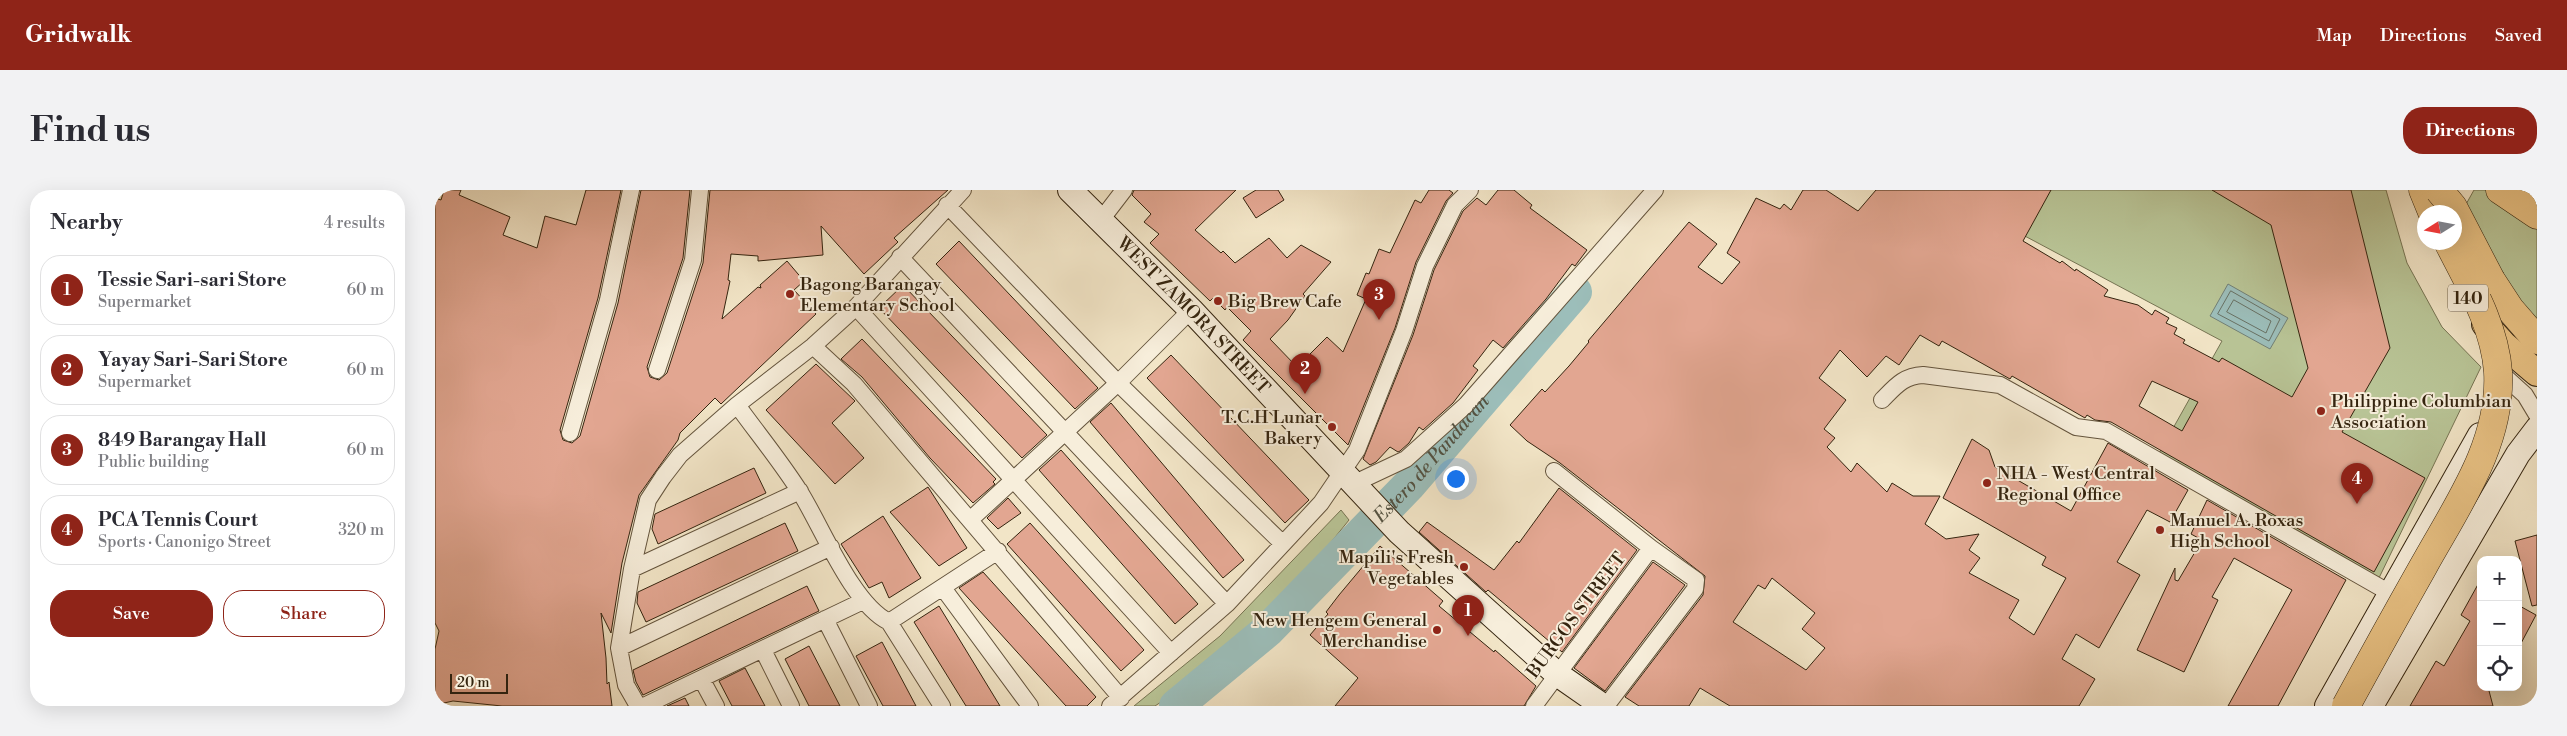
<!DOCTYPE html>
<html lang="en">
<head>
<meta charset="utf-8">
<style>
	:root { --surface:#fff; --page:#f2f2f3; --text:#2b2b33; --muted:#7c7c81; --line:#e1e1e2; --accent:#8f2418 }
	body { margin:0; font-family:"Libre Bodoni",serif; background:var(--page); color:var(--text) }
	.controls { position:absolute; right:15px; bottom:15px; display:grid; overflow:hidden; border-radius:10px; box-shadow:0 5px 20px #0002 }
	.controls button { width:45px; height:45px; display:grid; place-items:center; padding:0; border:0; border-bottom:1px solid var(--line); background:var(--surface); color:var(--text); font:25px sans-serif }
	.compass { position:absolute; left:1982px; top:15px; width:45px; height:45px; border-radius:50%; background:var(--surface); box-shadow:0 5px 20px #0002; rotate:259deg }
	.scale { position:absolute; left:15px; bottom:12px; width:58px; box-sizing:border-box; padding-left:5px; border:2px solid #34240f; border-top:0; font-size:14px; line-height:18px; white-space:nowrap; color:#34240f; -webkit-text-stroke:4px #f7eedb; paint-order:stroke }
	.you { position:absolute; left:1020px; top:288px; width:18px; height:18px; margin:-12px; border:4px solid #fff; border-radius:50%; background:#1a73e8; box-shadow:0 0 0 8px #1a73e833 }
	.badge { display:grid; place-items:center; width:32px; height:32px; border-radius:50%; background:var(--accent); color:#fff; font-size:16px; font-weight:700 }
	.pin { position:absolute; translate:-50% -41px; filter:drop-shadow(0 1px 2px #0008) }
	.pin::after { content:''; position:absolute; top:26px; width:18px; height:15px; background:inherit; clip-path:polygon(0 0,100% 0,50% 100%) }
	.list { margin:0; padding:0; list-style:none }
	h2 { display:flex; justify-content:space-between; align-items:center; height:65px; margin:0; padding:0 20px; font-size:21px }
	h2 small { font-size:16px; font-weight:400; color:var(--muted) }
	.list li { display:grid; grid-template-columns:32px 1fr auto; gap:15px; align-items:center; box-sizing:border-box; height:70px; margin:0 10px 10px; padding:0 10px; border:1px solid var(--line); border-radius:20px }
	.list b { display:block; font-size:19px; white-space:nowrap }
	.list p { margin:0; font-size:16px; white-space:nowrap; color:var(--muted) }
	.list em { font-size:16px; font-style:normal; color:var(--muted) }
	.actions { display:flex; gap:10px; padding:15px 20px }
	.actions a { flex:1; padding:11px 0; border:1px solid var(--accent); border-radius:20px; text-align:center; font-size:18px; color:var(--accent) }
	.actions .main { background:var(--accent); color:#fff }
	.icon { flex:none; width:28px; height:28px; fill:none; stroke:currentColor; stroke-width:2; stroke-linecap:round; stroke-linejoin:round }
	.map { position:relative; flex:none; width:2102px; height:516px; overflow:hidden; border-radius:20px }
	header { display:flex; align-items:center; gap:30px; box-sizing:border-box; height:70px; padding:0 25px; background:var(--accent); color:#fff }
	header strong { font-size:24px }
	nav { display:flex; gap:28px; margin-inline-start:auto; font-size:18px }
	.intro { display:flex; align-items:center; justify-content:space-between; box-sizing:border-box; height:120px; padding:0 30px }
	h1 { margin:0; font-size:35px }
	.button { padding:12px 22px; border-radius:20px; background:var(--accent); color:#fff; font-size:18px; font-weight:700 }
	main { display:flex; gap:30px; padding:0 30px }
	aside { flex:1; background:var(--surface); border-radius:20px; box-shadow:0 5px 20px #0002 }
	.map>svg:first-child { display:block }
	.green { fill:#b9c597; stroke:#767453 }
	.water { fill:#9cbeba; stroke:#728076 }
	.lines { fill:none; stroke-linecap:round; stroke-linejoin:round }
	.shore { stroke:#687164; stroke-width:1 }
	.river { stroke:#9cbeba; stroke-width:34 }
	.building { fill:#e2a691; stroke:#34240f; fill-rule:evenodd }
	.street-casing { stroke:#64543d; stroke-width:18 }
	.secondary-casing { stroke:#34240f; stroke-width:26 }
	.primary-casing { stroke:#34240f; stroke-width:28 }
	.highway-casing { stroke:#34240f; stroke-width:29 }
	.street { stroke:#f7eedb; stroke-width:16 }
	.secondary { stroke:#f7eedb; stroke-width:24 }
	.primary { stroke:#e9c284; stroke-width:26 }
	.highway { stroke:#e9c284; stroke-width:28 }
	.highway-bridge-casing { stroke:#34240f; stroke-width:29; stroke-linecap:butt }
	.highway-bridge { stroke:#e9c284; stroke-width:28 }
	.poi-dot { fill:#8f2418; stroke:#f7eedb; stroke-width:2 }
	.labels { text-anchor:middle; stroke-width:4; stroke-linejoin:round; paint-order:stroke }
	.shield { fill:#f7eedb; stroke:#6e614c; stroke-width:1 }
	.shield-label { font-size:16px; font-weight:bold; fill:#34240f }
	.poi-label { font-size:18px; fill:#34240f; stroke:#f7eedb; text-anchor:start }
	.street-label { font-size:18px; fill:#34240f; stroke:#f7eedb }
	.water-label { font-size:19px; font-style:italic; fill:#535242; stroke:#f7eedb }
</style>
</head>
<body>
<header>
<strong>Gridwalk</strong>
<nav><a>Map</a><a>Directions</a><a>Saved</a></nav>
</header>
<div class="intro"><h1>Find us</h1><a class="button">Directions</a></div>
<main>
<aside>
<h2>Nearby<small>4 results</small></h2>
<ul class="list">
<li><span class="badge">1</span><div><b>Tessie Sari-sari Store</b><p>Supermarket</p></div><em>60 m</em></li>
<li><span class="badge">2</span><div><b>Yayay Sari-Sari Store</b><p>Supermarket</p></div><em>60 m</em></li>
<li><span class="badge">3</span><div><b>849 Barangay Hall</b><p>Public building</p></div><em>60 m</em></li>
<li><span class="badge">4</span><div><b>PCA Tennis Court</b><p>Sports · Canonigo Street</p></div><em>320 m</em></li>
</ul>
<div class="actions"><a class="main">Save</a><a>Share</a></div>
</aside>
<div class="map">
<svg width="2102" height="516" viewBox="0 0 2102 516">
	<rect width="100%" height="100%" fill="#f2e5c7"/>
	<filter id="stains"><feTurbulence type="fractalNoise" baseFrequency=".004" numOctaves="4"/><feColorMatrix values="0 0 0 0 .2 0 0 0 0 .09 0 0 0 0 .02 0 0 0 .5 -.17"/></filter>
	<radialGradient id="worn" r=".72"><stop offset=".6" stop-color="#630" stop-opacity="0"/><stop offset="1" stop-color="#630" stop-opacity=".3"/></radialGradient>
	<path class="green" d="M1551,0H1951L1972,73L2007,137L2046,177L1943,390L1723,265L1787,151L1541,20Z
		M2039,0H2052L2102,27V157L2025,25Z
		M906,320L914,330L871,383L750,496L720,516H699L785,446Z"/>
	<path class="water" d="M1793,94L1853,128L1835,159L1775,126Z"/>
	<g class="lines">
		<path class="shore" d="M1796,101L1845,129L1834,151L1783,124Z
			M1799,110L1836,131L1831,143L1792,122Z"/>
		<path class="river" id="s1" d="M741,516L833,440L974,295L1140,102"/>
	</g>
	<path class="building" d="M9,0H26L24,5L75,27L68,45L102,58L110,26L141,35L151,0H186L163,108L125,240L128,250L137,253L145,246L183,113L206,0H255L248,68L212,177L215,187L224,190L232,183L268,73L275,0H513L459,48L463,52L429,84L386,36L388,65L323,71V66L296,64L293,90L295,91L287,129L323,97L326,98L325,95L352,71L369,91L359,100L381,124L286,214L280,208L245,243L243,250L204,305L187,373L176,443L166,423L171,468L172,494L174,492L177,516H67L18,511L0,515V459L4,441L0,433V8L6,10Z
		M699,0H801L760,40L786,63L788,61L800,73L834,48L852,68L866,55L896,72L868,104L870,106L853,130L835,149L862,177L892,147L908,162L931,109L922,105L931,83L934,84L944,59L955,63L980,10L986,13L994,0H1014L1018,3L1011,11L981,72L960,138L913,255L808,150L816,141L792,117L790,120L778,108L775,111L715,53L724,44L709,32L716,24L697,5Z
		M821,0H843L849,10L821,28L808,8Z
		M1063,0H1079L1097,15L1095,18L1152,60L1140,76L1137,74L1111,109L1068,158L1058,150L1038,176L1043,180L1018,213L988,240L984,237L974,253L965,261L963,262L955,257L941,272L935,275L928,269L978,145L999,80L1028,21L1042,8L1051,15Z
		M1368,0H1391L1423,21L1441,0H1616L1588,51L1625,73L1627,71L1640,81L1641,79L1673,100L1669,106L1703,115L1717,125L1720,120L1734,128L1731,133L1742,138L1739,144L1750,150L1748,153L1784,172L1787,168L1857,207L1873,178L1836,35L1777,0H1916L1955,158L1907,242L1990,288L1939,382L1676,232L1660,230L1652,225L1650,228L1577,186L1575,189L1507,151L1504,156L1485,145L1464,175L1451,166L1432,187L1405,160L1384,188L1411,210L1389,239L1400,248L1392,257L1416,282L1422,273L1452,302L1457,293L1478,306H1505L1490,334L1511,349L1544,344L1534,360L1545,368L1534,383L1584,410L1574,428L1599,445L1631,388L1607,375L1611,367L1508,308L1537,249L1554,260L1560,277L1636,321L1673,253L1753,300L1735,332L1712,320L1682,372L1705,385L1664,458L1641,444L1627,469L1660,489L1644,516H1295L1265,498L1254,516H1204L1190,507L1268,405L1270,386L1125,273L1092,251L1075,235L1107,199L1110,202L1134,176L1154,152L1153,151L1254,32L1282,54L1263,77L1287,94L1305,72L1292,63L1321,8L1345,19L1349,14L1356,20ZM1717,191L1763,212L1747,241L1704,216ZM1337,388L1380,423L1367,439L1390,458L1371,480L1298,432L1323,395L1330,399Z
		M524,51L663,198L640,219L501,74Z
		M468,95L612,245L587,268L444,118Z
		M427,149L561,289L558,292L560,294L538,313L495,268L427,187L406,169Z
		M736,165L874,310L850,333L712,188Z
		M381,174L420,211L397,233L429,268L400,294L331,220Z
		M676,213L809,370L788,388L655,232Z
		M626,260L763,414L740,434L604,280Z
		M319,278L331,303L223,354L217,339L220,324Z
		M493,297L532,358L504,376L455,322Z
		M1124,298L1202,360L1127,462L1053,400L1051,402L984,342L992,332L1059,380L1082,351L1084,353Z
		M573,308L586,323L563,339L552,328Z
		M1772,310L1911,390L1843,516H1793L1857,400L1799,368L1777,407L1783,410L1749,482L1702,460L1740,378V390L1743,391L1767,350L1756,344Z
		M448,326L486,388L454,408L447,392L434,398L406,354Z
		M350,333L363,361L211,432L202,413L203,402Z
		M595,333L709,460L686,481L572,354Z
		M2102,345V415L2097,416L2080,351Z
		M945,356L1008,411L1004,416L1059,462L1060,460L1101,496L1089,516H900L923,488L875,445L893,424L891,422L904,405Z
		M1218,372L1250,395L1170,501L1139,478Z
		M548,382L661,507L652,516H631L524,398Z
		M2046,389V497H2053L2058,516H1975L2001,471L2009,476L2035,431L2026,425Z
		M372,396L384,421L208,505L201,492L198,480Z
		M2083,415L2101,425L2083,459Z
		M504,416L565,516H531L479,432Z
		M447,452L481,516H448L421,466Z
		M374,456L405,516H374L350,469Z
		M310,478L330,516H297L284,491Z
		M250,508L254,516H232Z"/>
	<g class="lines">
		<defs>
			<path id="street" d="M512,15L683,193L848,354
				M666,30L689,0
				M465,67L792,414
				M421,117L736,463
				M378,156L419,194L686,508
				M222,180L258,70L265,0
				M2068,185L2090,205L2102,225
				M1447,210C1460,197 1468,186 1488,185L1565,195L1641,237L1671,241L1955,403
				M302,215C323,244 346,272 365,302C387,337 417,414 454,432L507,516
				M135,243L173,110L196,0
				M1119,281L1216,358L1261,390L1260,399L1171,516
				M920,293L971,269L1031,215L1220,0
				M535,330L683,193L756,120
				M197,379L365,301
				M508,398L595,516
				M390,429L434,516
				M454,432L563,361
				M184,458L396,357
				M328,460L356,516
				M267,490L281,516
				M203,516L191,495L184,458L197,379L213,310L228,287L245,265L302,215L378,156L421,117L528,0
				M209,516L428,411
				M675,516L792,414L886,313L922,260L969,141L990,76L1020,15L1035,0
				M1099,516L1216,358"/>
			<g id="secondary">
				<path id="s2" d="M635,0L756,120L964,342L1122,484L1168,516"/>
				<path d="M1892,516L2045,245"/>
				<path d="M1936,516L2083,264L2102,239"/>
			</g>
			<path id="primary" d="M2091,0L2102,6
				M2050,134L2069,155L2102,183"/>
			<path id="highway" d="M1988,0L1997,22
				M2065,0L2102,25
				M2056,90L2075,119L2102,150"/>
		</defs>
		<use href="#street" class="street-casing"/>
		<use href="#secondary" class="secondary-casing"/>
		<use href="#primary" class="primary-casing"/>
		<use href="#highway" class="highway-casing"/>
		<use href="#street" class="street"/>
		<use href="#secondary" class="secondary"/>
		<use href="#primary" class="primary"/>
		<use href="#highway" class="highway"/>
		<defs>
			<path id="highway-bridge" d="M2004,0L2018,17L2056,90
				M1911,516C1936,470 1962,423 1988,377C2021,317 2067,254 2063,182C2060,136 2034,93 2013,52"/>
		</defs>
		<use href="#highway-bridge" class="highway-bridge-casing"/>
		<use href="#highway-bridge" class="highway-bridge"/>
	</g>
	<g class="poi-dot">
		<circle cx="355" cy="104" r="5"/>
		<circle cx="783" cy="111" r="5"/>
		<circle cx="1886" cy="221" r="5"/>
		<circle cx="897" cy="237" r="5"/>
		<circle cx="1552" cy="293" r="5"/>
		<circle cx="1725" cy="340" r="5"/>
		<circle cx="1029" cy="377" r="5"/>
		<circle cx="1002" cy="440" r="5"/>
	</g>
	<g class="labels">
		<rect class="shield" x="2013" y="94.5" width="40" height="27" rx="4"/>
		<g class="shield-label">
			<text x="2033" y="114">140</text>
		</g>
		<g class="poi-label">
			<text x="365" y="100">Bagong Barangay<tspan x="365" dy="21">Elementary School</tspan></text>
			<text x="793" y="117">Big Brew Cafe</text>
			<text x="1896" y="217">Philippine Columbian<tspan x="1896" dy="21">Association</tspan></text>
			<text x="887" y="233" text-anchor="end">T.C.H Lunar<tspan x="887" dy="21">Bakery</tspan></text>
			<text x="1562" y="289">NHA - West Central<tspan x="1562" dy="21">Regional Office</tspan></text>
			<text x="1735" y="336">Manuel A. Roxas<tspan x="1735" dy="21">High School</tspan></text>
			<text x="1019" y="373" text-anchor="end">Mapili's Fresh<tspan x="1019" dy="21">Vegetables</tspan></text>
			<text x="992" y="436" text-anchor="end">New Hengem General<tspan x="992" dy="21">Merchandise</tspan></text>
		</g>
		<g class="street-label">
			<text dy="6" stroke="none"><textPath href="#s2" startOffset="176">WEST ZAMORA STREET</textPath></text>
			<text transform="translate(1141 425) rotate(-53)" y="6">BURGOS STREET</text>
		</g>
		<g class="water-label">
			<text dy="7" stroke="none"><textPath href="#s1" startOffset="356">Estero de Pandacan</textPath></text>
		</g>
	</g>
	<rect width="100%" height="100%" filter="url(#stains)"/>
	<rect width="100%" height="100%" fill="url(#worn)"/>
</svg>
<div class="controls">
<button>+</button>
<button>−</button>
<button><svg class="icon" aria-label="locate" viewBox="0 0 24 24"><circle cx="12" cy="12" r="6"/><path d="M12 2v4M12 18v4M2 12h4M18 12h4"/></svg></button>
</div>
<svg class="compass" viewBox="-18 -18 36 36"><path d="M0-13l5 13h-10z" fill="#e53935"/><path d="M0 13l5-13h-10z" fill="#7c7c81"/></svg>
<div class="scale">20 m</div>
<div class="you"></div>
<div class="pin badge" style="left:1033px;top:446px">1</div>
<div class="pin badge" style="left:870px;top:204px">2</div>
<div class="pin badge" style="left:944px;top:130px">3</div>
<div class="pin badge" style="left:1922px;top:314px">4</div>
</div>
</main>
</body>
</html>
